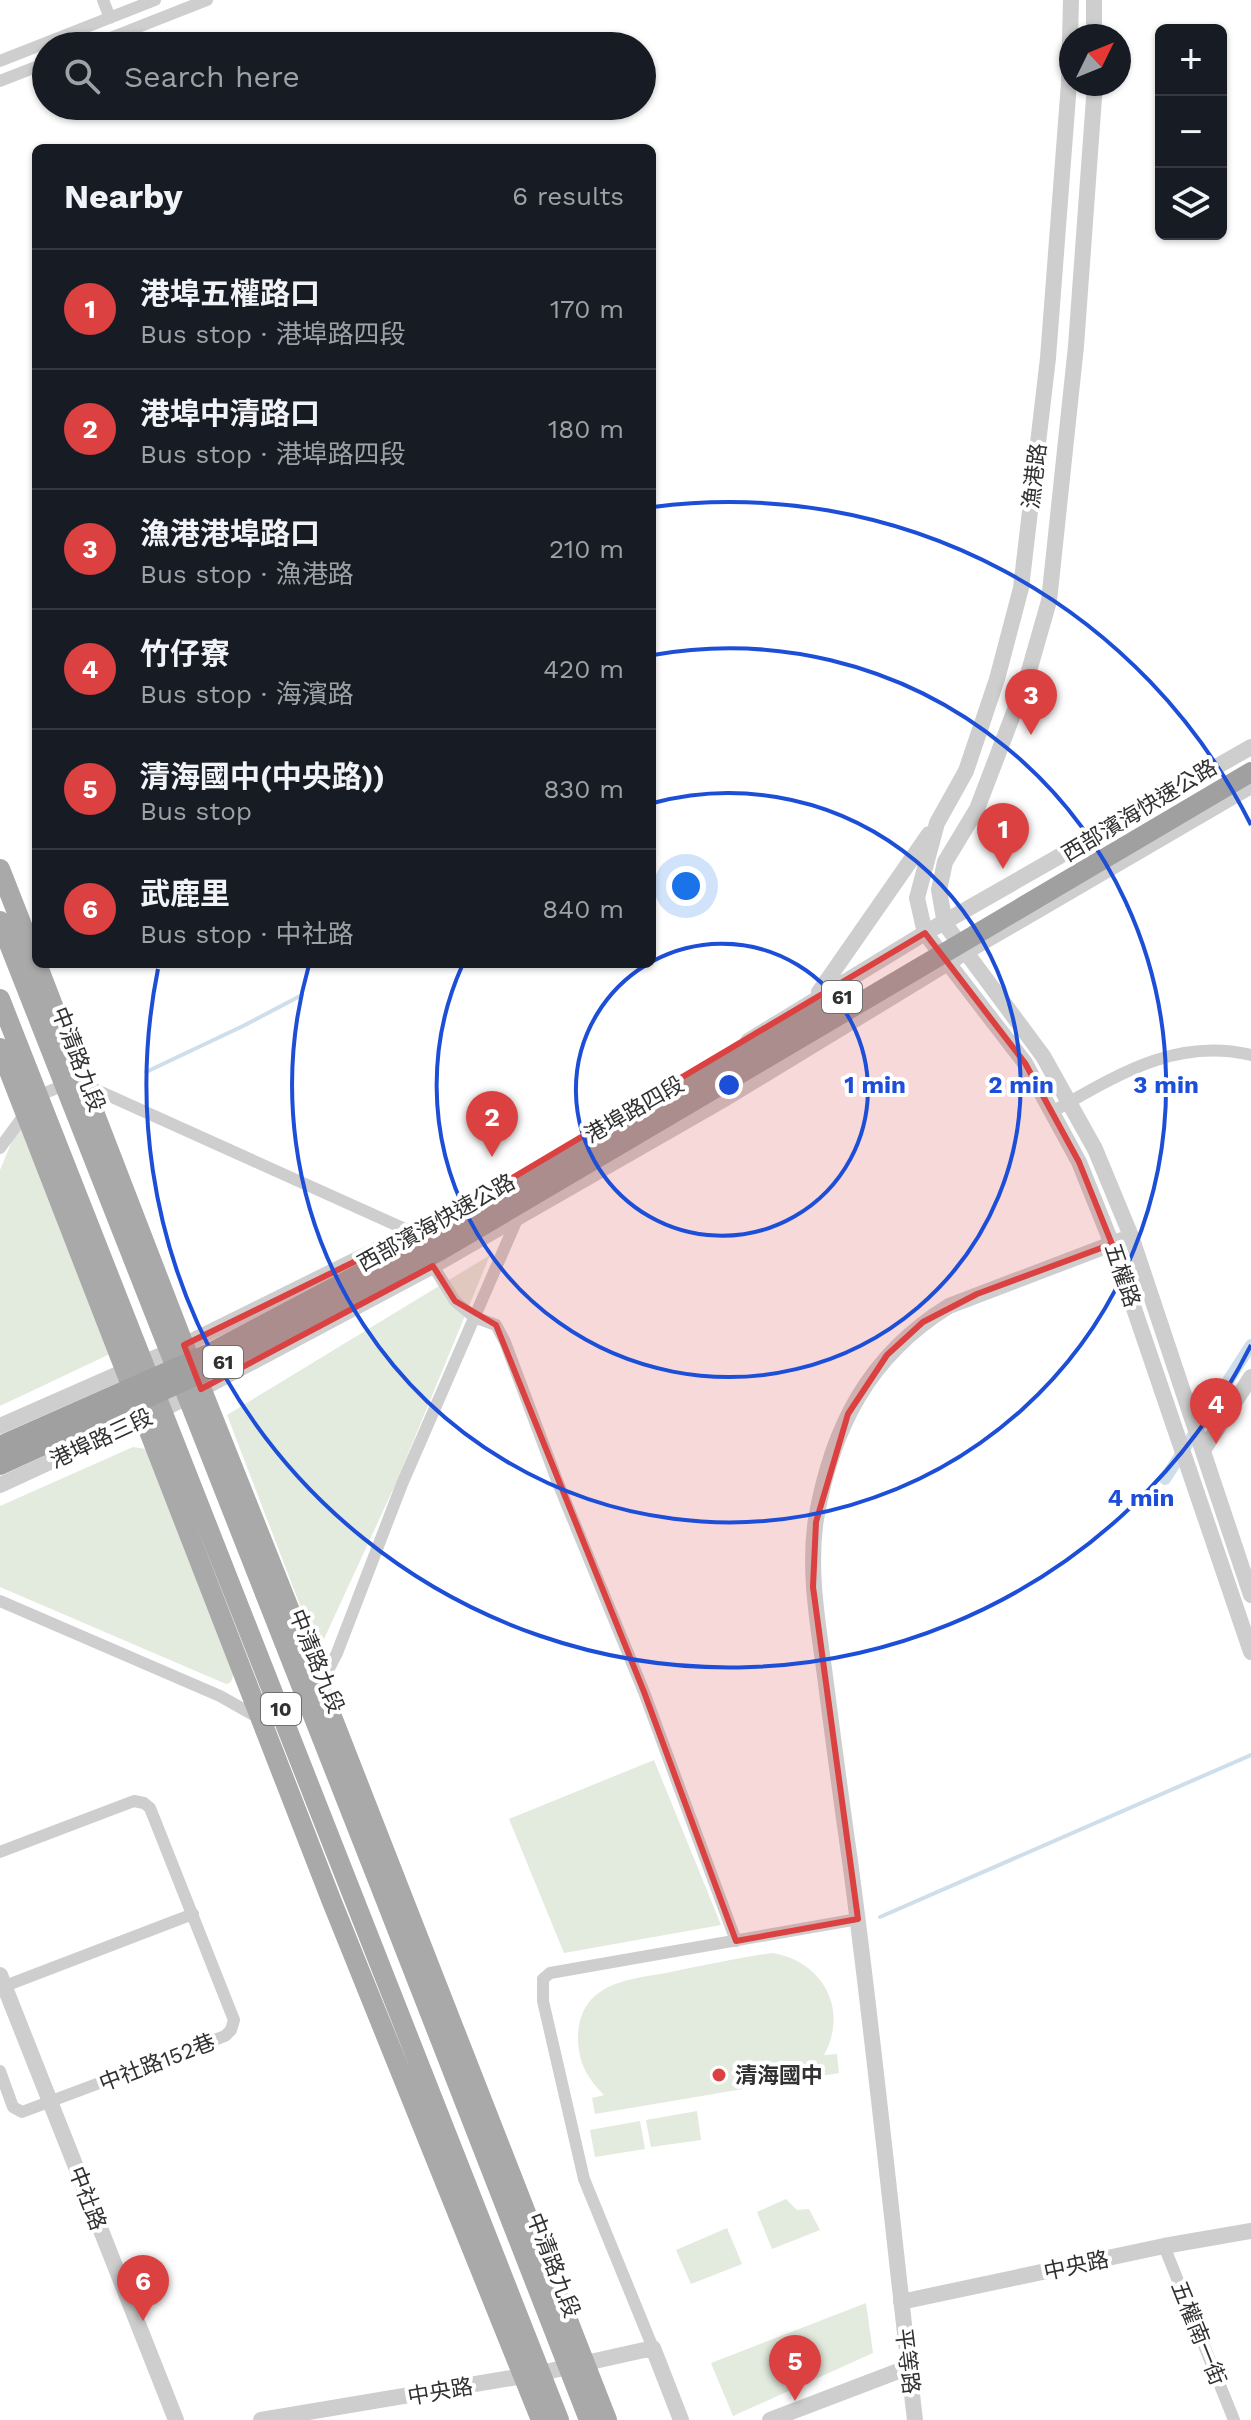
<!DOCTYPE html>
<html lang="en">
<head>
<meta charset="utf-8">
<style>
	:root { --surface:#171b24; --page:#20242c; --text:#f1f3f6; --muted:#9ea1a6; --line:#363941; --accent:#db4140 }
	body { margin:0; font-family:"Work Sans","Noto Sans TC",sans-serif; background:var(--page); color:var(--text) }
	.controls { position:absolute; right:24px; top:24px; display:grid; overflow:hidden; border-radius:12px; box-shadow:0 2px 6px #0004 }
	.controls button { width:72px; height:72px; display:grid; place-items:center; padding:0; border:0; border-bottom:2px solid var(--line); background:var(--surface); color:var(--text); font:40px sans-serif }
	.compass { position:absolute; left:1059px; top:24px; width:72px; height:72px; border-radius:50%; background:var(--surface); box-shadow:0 2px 6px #0004; rotate:47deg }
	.you { position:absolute; left:686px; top:886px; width:28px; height:28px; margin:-20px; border:6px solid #fff; border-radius:50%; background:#1a73e8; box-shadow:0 0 0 12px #1a73e833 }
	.badge { display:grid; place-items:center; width:52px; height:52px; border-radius:50%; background:var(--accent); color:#fff; font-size:26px; font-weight:700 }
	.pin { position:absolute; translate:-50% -66px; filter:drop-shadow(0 2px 4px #0008) }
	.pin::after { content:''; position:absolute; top:42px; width:28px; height:24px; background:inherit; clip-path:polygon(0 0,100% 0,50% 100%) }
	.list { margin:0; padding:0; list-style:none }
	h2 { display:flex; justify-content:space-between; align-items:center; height:104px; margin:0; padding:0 32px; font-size:34px }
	h2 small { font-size:26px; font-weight:400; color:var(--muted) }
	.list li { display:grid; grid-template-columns:52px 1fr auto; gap:24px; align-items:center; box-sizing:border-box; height:120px; padding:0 32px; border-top:2px solid var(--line) }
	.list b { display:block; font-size:30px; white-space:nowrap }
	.list p { margin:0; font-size:26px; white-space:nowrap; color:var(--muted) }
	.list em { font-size:26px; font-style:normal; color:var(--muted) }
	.icon { flex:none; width:44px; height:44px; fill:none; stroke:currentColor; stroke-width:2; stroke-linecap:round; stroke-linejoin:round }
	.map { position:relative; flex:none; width:1251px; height:2420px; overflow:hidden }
	.search { position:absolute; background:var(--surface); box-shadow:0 2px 6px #0004; left:32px; top:32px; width:624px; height:88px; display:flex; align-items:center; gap:20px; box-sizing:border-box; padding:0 28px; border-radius:44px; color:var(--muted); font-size:30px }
	.panel { position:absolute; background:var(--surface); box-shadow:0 2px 6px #0004; left:32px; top:144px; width:624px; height:824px; border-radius:12px }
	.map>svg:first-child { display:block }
	.green { fill:#e3eade }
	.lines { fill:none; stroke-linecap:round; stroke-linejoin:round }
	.stream { stroke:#cedeeb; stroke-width:4 }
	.canal { stroke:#cedeeb; stroke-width:12 }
	.minor { stroke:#cecece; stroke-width:12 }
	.tertiary { stroke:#cecece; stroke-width:16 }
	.primary { stroke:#a9a9a9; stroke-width:20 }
	.trunk { stroke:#a0a0a0; stroke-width:20 }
	.marked { fill:#db4140; fill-opacity:0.2; stroke:#db4140; stroke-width:6; stroke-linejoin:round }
	.ring { fill:none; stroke:#1d4ed8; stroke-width:4 }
	.poi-dot { fill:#db4140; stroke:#fff; stroke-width:3 }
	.labels { text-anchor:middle; stroke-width:8; stroke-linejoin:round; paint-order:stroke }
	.shield { fill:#fff; stroke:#6f6f6f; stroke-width:2 }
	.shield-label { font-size:20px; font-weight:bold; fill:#313131 }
	.street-label { font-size:22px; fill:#313131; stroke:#fff }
	.poi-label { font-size:22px; font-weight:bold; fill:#313131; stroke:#fff; text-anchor:start }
	.centre { fill:#1d4ed8; stroke:#fff; stroke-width:4 }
	.ring-label { font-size:24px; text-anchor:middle; font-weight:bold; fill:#1d4ed8; stroke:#fff; stroke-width:8; stroke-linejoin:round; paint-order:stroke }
</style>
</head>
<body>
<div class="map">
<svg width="1251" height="2420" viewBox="0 0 1251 2420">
	<rect width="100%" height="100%" fill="#fff"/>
	<path class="green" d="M20,1122L112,1353L0,1406V1170Z
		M490,1255L396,1483L318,1652L227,1415Z
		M133,1447L146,1449L233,1672C233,1679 232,1683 226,1684L0,1587V1506Z
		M654,1760L721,1925L564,1953L509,1819Z
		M773,1953C823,1962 849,2009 824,2055L837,2054L839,2073L595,2114L592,2098L604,2095C588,2079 579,2064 578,2041C577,2022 584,2002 600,1992C619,1979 644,1977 666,1973C694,1967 723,1961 752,1956Z
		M697,2111L701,2140L651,2147L646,2120Z
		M640,2121L645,2149L595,2157L590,2130Z
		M786,2199L797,2210L809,2209L820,2230L772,2249L757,2212Z
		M727,2228L742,2264L691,2284L676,2250Z
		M866,2303L873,2353L733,2416L711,2363Z"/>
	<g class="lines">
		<path class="stream" d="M146,1072L243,1026L302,995
			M880,1917L1251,1755"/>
		<path class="canal" d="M1165,1479L1251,1345"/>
		<path class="minor" d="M103,0L110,18
			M90,46L207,0
			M0,61L155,0
			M0,81L46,63
			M1052,1112C1116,1076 1175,1037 1251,1055
			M0,1148L38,1096L64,1085L81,1083L416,1234
			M430,1261L455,1301L474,1317L496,1325L505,1342L558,1483L644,1692L736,1941
			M0,1601L220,1696L259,1718
			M277,1714L308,1702L320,1686L337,1653L402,1484L518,1217
			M0,1852L134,1801L144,1803L150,1808L234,2020L231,2030L225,2036L22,2112L13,2107L0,2071
			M0,1988L193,1914
			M1164,2246L1234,2420
			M653,2348L584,2179L543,2001V1979L550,1973L858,1919"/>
		<path class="tertiary" d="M1071,0L1069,83L1048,358L1021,588L997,679L966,771L937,823L917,898L925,933L1025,1063L1079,1162L1112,1244L1251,1652
			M1094,0V36
			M1095,84L1076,346L1049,601L1027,678L977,809L945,862L939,890L945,924L1043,1056L1095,1149L1131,1236L1251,1595
			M819,992L929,834
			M748,1041L925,933L1251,747
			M0,1426L184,1345L461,1208
			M1204,1449L1251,1377
			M0,1485L162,1410L433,1266L726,1098L966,952L1251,786
			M0,1975L176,2420
			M901,2302L1164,2246L1251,2231
			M261,2420L541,2373L653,2348L681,2420
			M770,2420L909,2367
			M915,2420C893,2234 875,2047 850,1861C841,1799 833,1738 825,1676C818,1624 808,1571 816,1519C832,1428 868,1356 949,1306L1122,1240"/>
		<path class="primary" d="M0,869L36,961
			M0,921C194,1422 396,1919 589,2420
			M37,964L184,1345L320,1686L607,2420
			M0,999L559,2420
			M0,1048L332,1902L541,2420"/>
		<path class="trunk" d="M0,1446L208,1354L432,1236L822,1009
			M0,1465L208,1370L441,1250L1251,772"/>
	</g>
	<path class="marked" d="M925,933L1025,1063L1079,1162L1112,1244L977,1294L923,1322L887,1355L848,1414L816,1522L813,1587L858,1919L736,1941L644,1692L496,1325L455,1301L433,1266L201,1389L184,1345L450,1215Z"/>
	<g class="ring">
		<path d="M653 961A146 146 0 1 1 646 965"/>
		<path d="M653 803A292 292 0 1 1 462 966"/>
		<path d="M653 655A437 437 0 1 1 309 965"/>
		<path d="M1251 1345A583 583 0 0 1 158 969M653 507A583 583 0 0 1 1251 825"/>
	</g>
	<circle class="poi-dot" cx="719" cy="2075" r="8"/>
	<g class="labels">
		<g class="shield">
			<rect x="822" y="981" width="40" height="32" rx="6"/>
			<rect x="203" y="1346" width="40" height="32" rx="6"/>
			<rect x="261" y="1693" width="40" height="32" rx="6"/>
		</g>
		<g class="shield-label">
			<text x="842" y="1004">61</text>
			<text x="223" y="1369">61</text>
			<text x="281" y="1716">10</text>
		</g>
		<g class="street-label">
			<text transform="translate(1034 476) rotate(-83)" y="8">漁港路</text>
			<text transform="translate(1139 810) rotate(-31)" y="8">西部濱海快速公路</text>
			<text transform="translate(79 1059) rotate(69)" y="8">中清路九段</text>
			<text transform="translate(634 1109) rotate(-30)" y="8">港埠路四段</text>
			<text transform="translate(436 1222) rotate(-29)" y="8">西部濱海快速公路</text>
			<text transform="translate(1123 1275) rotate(71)" y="8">五權路</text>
			<text transform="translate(101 1438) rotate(-25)" y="8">港埠路三段</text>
			<text transform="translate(317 1661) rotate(68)" y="8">中清路九段</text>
			<text transform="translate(157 2062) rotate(-21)" y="8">中社路152巷</text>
			<text transform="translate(88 2198) rotate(69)" y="8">中社路</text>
			<text transform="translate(554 2265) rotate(69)" y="8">中清路九段</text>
			<text transform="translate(1076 2265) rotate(-12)" y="8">中央路</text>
			<text transform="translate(1199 2333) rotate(68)" y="8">五權南一街</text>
			<text transform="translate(908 2361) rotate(83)" y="8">平等路</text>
			<text transform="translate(440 2391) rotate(-10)" y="8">中央路</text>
		</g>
		<g class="poi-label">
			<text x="735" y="2083">清海國中</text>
		</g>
	</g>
	<circle cx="729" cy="1085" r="12" class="centre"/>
	<g class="ring-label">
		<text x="875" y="1093">1 min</text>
		<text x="1021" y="1093">2 min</text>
		<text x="1166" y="1093">3 min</text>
		<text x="1141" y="1506">4 min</text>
	</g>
</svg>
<div class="controls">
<button>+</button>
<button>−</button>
<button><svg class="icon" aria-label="layers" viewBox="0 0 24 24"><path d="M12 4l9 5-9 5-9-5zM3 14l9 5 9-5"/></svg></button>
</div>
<svg class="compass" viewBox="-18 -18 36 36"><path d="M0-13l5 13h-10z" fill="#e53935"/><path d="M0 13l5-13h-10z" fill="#9ea1a6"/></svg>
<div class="you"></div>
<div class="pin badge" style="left:1003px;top:869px">1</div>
<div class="pin badge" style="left:492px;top:1157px">2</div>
<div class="pin badge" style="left:1031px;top:735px">3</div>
<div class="pin badge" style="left:1216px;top:1444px">4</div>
<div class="pin badge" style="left:795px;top:2401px">5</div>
<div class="pin badge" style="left:143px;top:2321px">6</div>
<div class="search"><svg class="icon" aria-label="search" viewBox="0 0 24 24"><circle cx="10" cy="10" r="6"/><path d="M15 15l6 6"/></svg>Search here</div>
<section class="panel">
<h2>Nearby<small>6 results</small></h2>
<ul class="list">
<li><span class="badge">1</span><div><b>港埠五權路口</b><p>Bus stop · 港埠路四段</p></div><em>170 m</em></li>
<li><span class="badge">2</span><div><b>港埠中清路口</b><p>Bus stop · 港埠路四段</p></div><em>180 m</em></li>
<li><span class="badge">3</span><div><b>漁港港埠路口</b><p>Bus stop · 漁港路</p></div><em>210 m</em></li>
<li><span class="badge">4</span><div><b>竹仔寮</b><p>Bus stop · 海濱路</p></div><em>420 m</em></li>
<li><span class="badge">5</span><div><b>清海國中(中央路))</b><p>Bus stop</p></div><em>830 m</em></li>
<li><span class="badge">6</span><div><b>武鹿里</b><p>Bus stop · 中社路</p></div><em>840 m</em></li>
</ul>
</section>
</div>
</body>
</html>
